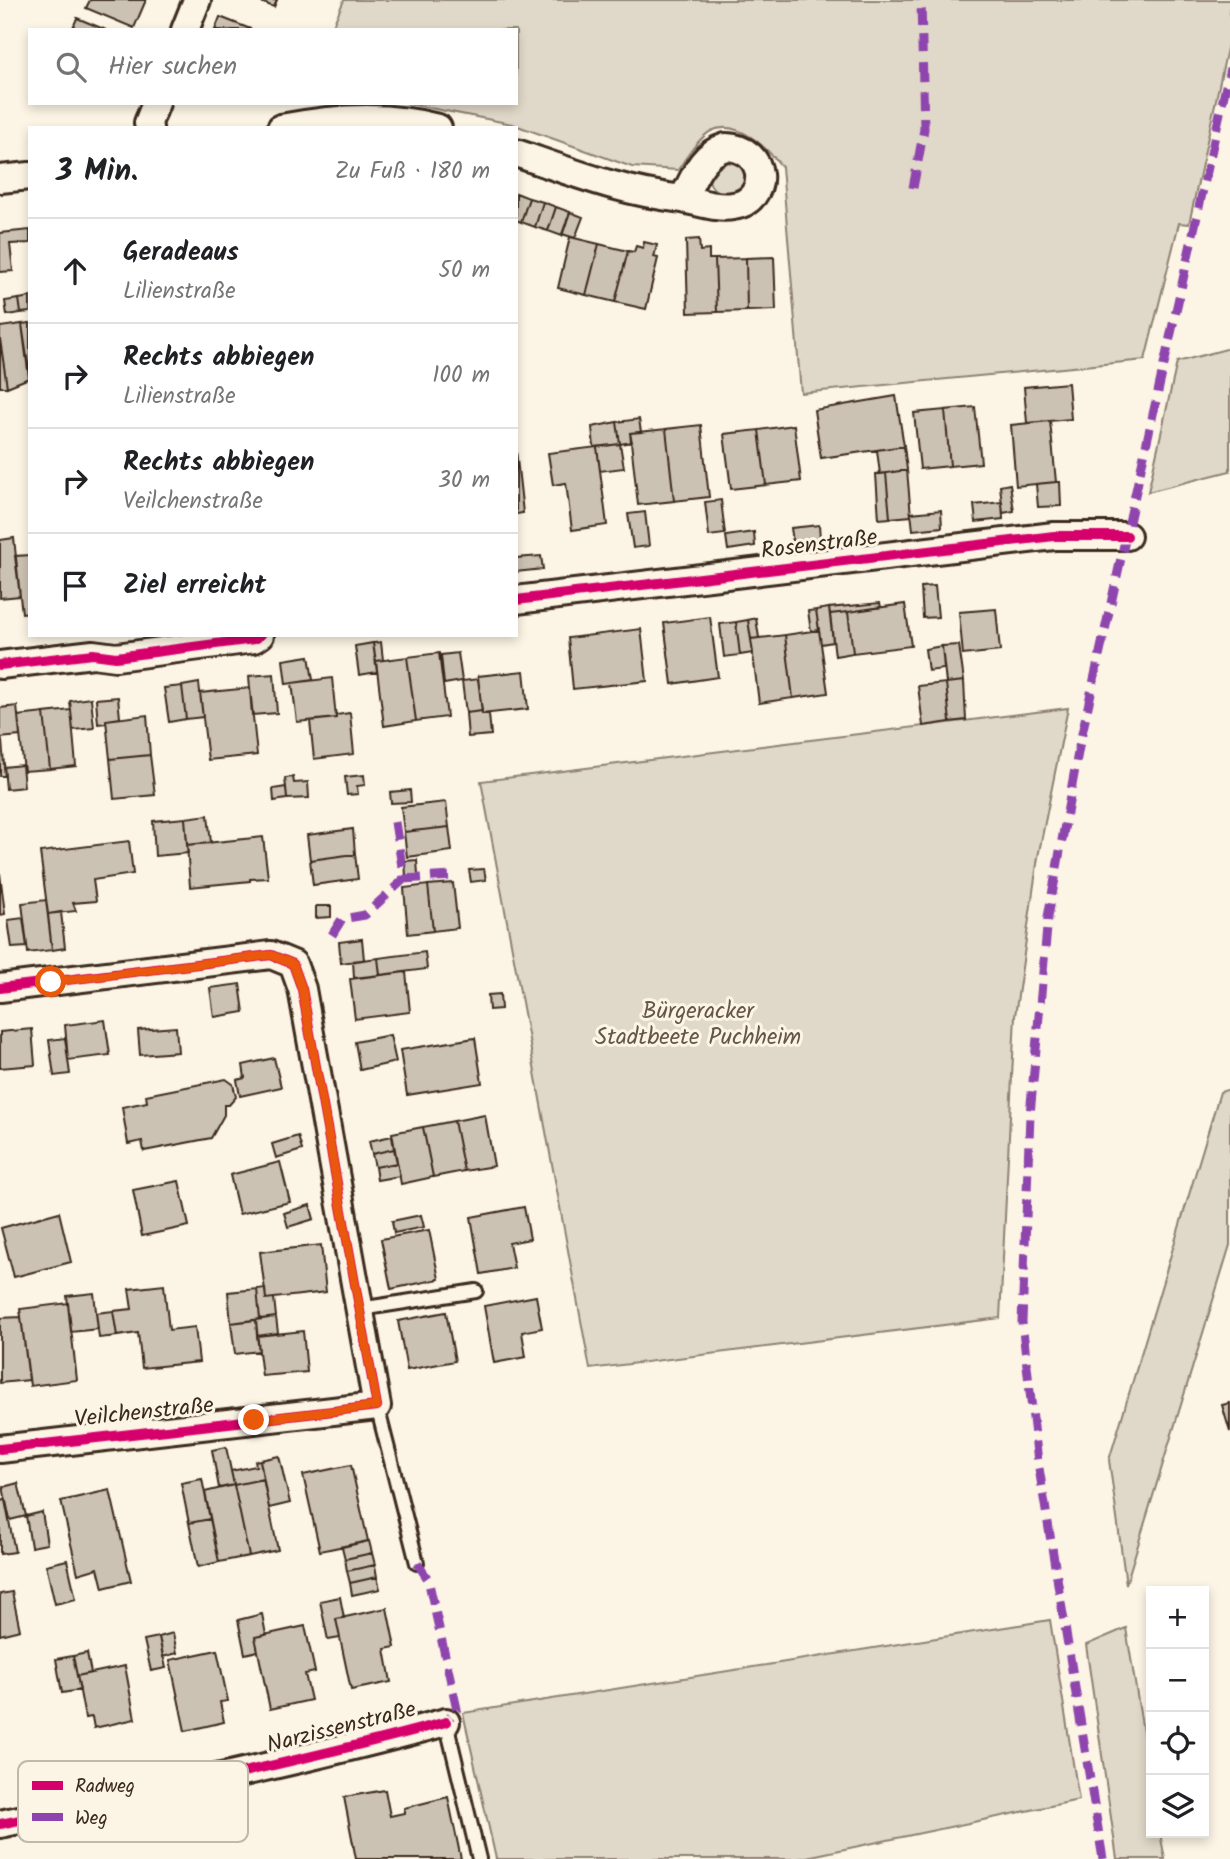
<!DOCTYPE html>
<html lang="de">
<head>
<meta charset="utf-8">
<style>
	:root { --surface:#fff; --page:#f6f6f6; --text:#202124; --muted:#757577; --line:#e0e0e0 }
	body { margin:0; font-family:Kalam,sans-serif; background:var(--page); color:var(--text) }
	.controls { position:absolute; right:21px; bottom:21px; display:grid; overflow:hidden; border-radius:0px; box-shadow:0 4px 10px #0003 }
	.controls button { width:63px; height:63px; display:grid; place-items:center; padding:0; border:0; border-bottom:2px solid var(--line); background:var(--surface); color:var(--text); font:35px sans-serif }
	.stop { position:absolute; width:21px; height:21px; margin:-16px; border:5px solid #ea580c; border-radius:50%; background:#fff }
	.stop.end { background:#ea580c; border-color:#fff; box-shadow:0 2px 7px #0008 }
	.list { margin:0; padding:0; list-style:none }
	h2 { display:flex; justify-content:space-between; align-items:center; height:91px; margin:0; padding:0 28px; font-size:30px }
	h2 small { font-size:23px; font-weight:400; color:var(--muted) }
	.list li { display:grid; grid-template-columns:46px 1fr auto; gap:21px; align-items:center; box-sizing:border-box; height:105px; padding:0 28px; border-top:2px solid var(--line) }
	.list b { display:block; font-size:26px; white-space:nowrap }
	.list p { margin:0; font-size:23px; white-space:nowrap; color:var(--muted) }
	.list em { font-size:23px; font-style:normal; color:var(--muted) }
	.icon { flex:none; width:38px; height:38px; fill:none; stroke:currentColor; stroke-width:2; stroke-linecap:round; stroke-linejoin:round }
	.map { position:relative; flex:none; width:1230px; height:1859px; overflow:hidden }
	.search { position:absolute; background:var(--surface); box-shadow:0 4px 10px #0003; left:28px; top:28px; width:490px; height:77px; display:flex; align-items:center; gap:18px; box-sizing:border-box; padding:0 24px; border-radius:0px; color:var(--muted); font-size:26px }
	.panel { position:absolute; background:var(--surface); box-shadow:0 4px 10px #0003; left:28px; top:126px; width:490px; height:511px; border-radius:0px }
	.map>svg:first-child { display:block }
	.green { fill:#e0d8c8; stroke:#8e8173; stroke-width:2 }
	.building { fill:#ccc2b3; stroke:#3b2a1e; stroke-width:2 }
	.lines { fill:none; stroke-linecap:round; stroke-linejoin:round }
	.service-casing { stroke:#3b2a1e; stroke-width:18 }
	.minor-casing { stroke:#3b2a1e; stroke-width:32 }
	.service { stroke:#fcf5e5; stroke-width:12 }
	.minor { stroke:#fcf5e5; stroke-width:26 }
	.quiet { stroke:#8e44ad; stroke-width:9; stroke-dasharray:18 9; stroke-linecap:butt }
	.cycleway-casing { stroke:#fcf5e5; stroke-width:15 }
	.cycleway { stroke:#d6006c; stroke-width:10 }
	.route { stroke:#ea580c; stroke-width:9 }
	.labels { text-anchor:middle; stroke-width:6; stroke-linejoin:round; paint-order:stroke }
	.street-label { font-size:23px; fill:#3b2a1e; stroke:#fcf5e5 }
	.park-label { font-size:23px; fill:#645648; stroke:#fcf5e5 }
	.key { fill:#fcf5e5; stroke:#c2b8a9; stroke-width:2 }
	.key-label { font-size:19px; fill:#3b2a1e }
</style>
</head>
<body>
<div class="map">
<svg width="1230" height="1859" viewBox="0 0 1230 1859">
	<rect width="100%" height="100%" fill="#fcf5e5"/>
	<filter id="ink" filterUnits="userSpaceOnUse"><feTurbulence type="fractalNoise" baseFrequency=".0143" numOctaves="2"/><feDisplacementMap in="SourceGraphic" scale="14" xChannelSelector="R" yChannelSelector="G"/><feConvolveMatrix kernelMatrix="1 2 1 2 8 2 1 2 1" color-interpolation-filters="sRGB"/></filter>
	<g filter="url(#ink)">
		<path class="green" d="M344,0H1230V35L1189,224L1179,223L1145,360L801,393L782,167C768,149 738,118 711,131C700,137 685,159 678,170L632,167L512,124L405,103H516V30H331Z
			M721,159L739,160L748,177C747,180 746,184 744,188C734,202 703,192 710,173C712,168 718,163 721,159Z
			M1230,348V471L1148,492L1177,362Z
			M1068,708L1038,857L1015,1016L1000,1318L590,1369C553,1173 518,977 481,781Z
			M1230,1089V1245L1126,1584L1109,1460L1220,1092Z
			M1050,1620L1079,1800L797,1859H496L463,1713Z
			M1126,1628L1151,1780V1833H1160L1165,1859H1117L1086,1645Z"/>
		<path class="building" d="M90,0H146L134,28L86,8Z
			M255,0H277L274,7Z
			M220,17L253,30H215Z
			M77,18L106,30H72Z
			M516,193L529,198L521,222L516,220Z
			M529,198L543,202L535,227L521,222Z
			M543,202L556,207L548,231L535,227Z
			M556,207L570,212L562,236L548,231Z
			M570,212L583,217L575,238L562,234Z
			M30,230V243L10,244L13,271L0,272V233Z
			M570,237L599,244L586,295L558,288Z
			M699,239L700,251L709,250V259H715L717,312L688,313L686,240Z
			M644,242L657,245L654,257L658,258L646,309L615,302L628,251L634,252L636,246L643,248Z
			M599,244L628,251L615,302L586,295Z
			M774,257L776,310L747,311L746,258Z
			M746,258L747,311L717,312L715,259Z
			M30,297V312L21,313L19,299Z
			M19,299L21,313L7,315L5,301Z
			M30,323V378L22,324Z
			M22,324L29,378L7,387L0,339V327Z
			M0,339L7,387H0Z
			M1068,383L1071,419L1027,423L1024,387Z
			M896,396L904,446L821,458L814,410Z
			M975,407L981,463L950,466L945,410Z
			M945,410L950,466L920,469L914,413Z
			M639,419L641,432L630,433L632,442L620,444L617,422Z
			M1050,421L1056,482L1016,486L1011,425Z
			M617,422L620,444L594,447L592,427Z
			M701,425L709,497L674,501L666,429Z
			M794,425L801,481L766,485L759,430Z
			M666,429L674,501L638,505L630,433Z
			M759,430L766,485L731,489L724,434Z
			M620,444L624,468L600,471L597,447Z
			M904,446L907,470L880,474L877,450Z
			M597,447L607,525L572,530L566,483L553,485L548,453Z
			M516,450L523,513L516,514Z
			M907,470L911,516L890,518L886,473Z
			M886,473L890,518L879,519L876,474Z
			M1056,482H1060L1061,506L1038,507L1036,484Z
			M1010,484L1014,511L1003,513L1000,486Z
			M721,500L725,534L709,536L705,502Z
			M1002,502L1003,519L976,522L974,505Z
			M941,510L942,527L913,530L911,513Z
			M645,512L649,546L633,548L628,514Z
			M819,525L820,539L793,542L791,528Z
			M754,532L755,546L728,550L726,536Z
			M14,538L20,596L0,598V540Z
			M30,555V612L22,613L15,556Z
			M541,556L543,569L516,572V558Z
			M935,586L938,617L923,618L921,587Z
			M880,603L881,607L848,612L830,614L829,608Z
			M905,604L911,646L853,653L848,612Z
			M829,608L833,642L821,644L816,610Z
			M996,609L1000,651L963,655L959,612Z
			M816,610L819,630L811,631L808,611Z
			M848,612L853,653L835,656L830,614Z
			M710,617L718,677L672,684L664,623Z
			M756,618L759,638L751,639L748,620Z
			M748,620L753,653L740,655L736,622Z
			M736,622L740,655L724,657L720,624Z
			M641,629L647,681L573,689L568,638Z
			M819,630L828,693L793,698L785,635Z
			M785,635L793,698L759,703L751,639Z
			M381,642L383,660L376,661L373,643Z
			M373,643L377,672L359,675L355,646Z
			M959,645L964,681L946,683L942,646Z
			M942,646L944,669L928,671L925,649Z
			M439,653L447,717L416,721L407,657Z
			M458,653L462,681L444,684L441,655Z
			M309,656L313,680L286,684L283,660Z
			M407,657L416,721L384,726L376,661Z
			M524,671L528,709L482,714L478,676Z
			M274,674L277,713L252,715L249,676Z
			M332,678L336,718L297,722L292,683Z
			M478,679L482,711L466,713L462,681Z
			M964,681L966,720L950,722L946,683Z
			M199,683L203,717L186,719L182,686Z
			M946,683L950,722L923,726L918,686Z
			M182,686L186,719L169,722L164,688Z
			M250,688L257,755L208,760L200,693Z
			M118,697L120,718L106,720V723L98,724L96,699Z
			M91,698L94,728L73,730L70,701Z
			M17,706L20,736L0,738V708Z
			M71,710L76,766L50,769L44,713Z
			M482,711V714H489L491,735L468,737L466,713Z
			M44,713L50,769L24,771L18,716Z
			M350,713L354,754L314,759L310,721L336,718V715Z
			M147,715L150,755L110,759L106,720Z
			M0,741H2L5,776H0Z
			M150,755L155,795L114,799L110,759Z
			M22,765L24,787L6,789L4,767Z
			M364,775L365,785L357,786L358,794L347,795L345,777Z
			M293,777L294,783L308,782L309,798L287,799L285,778Z
			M286,787L287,799L274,801L273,789Z
			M410,790L411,802L391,803L390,792Z
			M446,802L449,827L404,832L401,807Z
			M208,815L211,843L187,845L185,818Z
			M185,818L188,853L155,856L153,821Z
			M449,827L452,851L407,857L404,832Z
			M353,829L355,854L310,860L307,835Z
			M263,837L268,878L250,879V881L190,887L187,845Z
			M129,841L133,874L93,880L96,901L73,903L76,911L48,914L40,852Z
			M355,854L358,879L313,885L310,860Z
			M417,860L418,875L406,876L405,861Z
			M484,869L486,880L471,882L469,870Z
			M0,873L5,914L0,915Z
			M453,883L458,928L433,931L428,885Z
			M428,885L433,931L408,934L404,888Z
			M46,900L52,950L28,953L22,903Z
			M316,906H331V917L316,918Z
			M61,912L65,948L52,950L48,914Z
			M23,918L27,947L12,948L8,920Z
			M362,939L364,960L341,963L339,942Z
			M425,952L427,969L380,975L378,958Z
			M378,958L380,975L354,978L353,961Z
			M406,972L410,1012L355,1019L350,979Z
			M240,984L244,1012L214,1017L210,988Z
			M500,994L501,1009L489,1010L488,995Z
			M105,1020L110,1055L68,1060L65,1025Z
			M176,1027L178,1052L140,1055L138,1030Z
			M32,1029L35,1065L0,1068V1032Z
			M390,1035L396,1062L360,1070L355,1042Z
			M65,1038L70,1074L54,1076L49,1040Z
			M475,1038L482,1083L407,1095L400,1050Z
			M274,1058L281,1087L240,1096L237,1080L245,1078L243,1065Z
			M226,1079L233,1084L236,1097L229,1105H224V1115L211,1138L144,1151L142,1141L128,1144L122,1107L147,1102L146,1095Z
			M485,1115L494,1166L464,1171L454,1121Z
			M454,1121L464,1171L433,1177L423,1127Z
			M423,1127L433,1177L401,1184L392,1133Z
			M298,1136L302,1150L276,1158L272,1144Z
			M392,1136L394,1149L372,1154L369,1141Z
			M394,1149L397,1163L375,1167L372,1154Z
			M280,1162L290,1202L239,1214L230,1175Z
			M397,1163L400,1176L377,1180L375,1167Z
			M179,1181L189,1226L142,1236L133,1190Z
			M310,1205L314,1219L288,1227L284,1213Z
			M524,1207L530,1239L509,1243L514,1268L481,1274L471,1217Z
			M59,1212L71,1262L14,1277L1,1228Z
			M421,1215L424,1227L394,1233L392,1221Z
			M429,1230L439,1279L391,1289L381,1239Z
			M321,1245L326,1292L266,1299L260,1252Z
			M164,1285L169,1330L195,1327L199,1362L142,1368L138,1333L117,1336L113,1311L132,1309L129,1289Z
			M265,1288L266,1299L274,1298L276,1317L260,1319L257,1289Z
			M257,1289L260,1319L231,1323L228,1292Z
			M94,1293L98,1329L71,1332L67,1296Z
			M536,1296L542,1328L522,1332L526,1357L494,1363L484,1306Z
			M68,1303L77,1380L30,1386L20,1309Z
			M113,1311L117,1336L99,1338L96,1313Z
			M446,1312L455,1361L407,1370L398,1321Z
			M21,1317L29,1380L0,1383V1318Z
			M276,1317L278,1333L257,1336L256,1320Z
			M256,1320L259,1351L235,1354L231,1323Z
			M303,1331L307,1372L262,1376L257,1336Z
			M1230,1403V1432L1222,1405Z
			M226,1447L234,1485L219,1488L212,1450Z
			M279,1456L290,1503L269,1508L260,1460Z
			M260,1460L263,1479L234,1485L231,1471L256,1466L255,1461Z
			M351,1465L368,1541L320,1551L303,1475Z
			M202,1479L210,1519L189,1523L181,1483Z
			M263,1479L278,1550L249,1556L234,1485Z
			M18,1483L26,1516L10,1520L3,1487Z
			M234,1485L249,1556L219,1562L205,1492Z
			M110,1490L131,1581L103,1588L98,1568L78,1574L61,1501Z
			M5,1500L15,1552L0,1554V1501Z
			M42,1512L47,1544L31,1547L26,1516Z
			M210,1519L219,1562L198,1567L189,1523Z
			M369,1541L372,1553L345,1559L342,1547Z
			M372,1553L375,1565L347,1571L345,1559Z
			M67,1560L76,1599L55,1604L46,1565Z
			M375,1565L377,1577L350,1583L347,1571Z
			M377,1577L380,1589L352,1595L350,1583Z
			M12,1592L20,1630L0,1635V1594Z
			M340,1597L344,1618L336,1619L340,1638L328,1640L320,1601Z
			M387,1608L395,1647L385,1649L391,1682L351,1690L336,1619Z
			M262,1614L266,1635L255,1637L258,1651L245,1654L238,1620Z
			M305,1626L315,1672L305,1674L311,1700L270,1709L255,1637Z
			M173,1633L177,1653L163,1657L159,1637Z
			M159,1637L166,1668L151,1671L144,1640Z
			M217,1650L228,1701L220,1702L224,1722L185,1731L170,1660Z
			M87,1653L91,1673L77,1676L73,1656Z
			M73,1656L80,1690L62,1693L56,1659Z
			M125,1666L135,1719L94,1728L92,1717L85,1718L77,1676Z
			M385,1790L390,1816L404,1813V1808L448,1797L461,1859H356L344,1797Z"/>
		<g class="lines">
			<defs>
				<path id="service" d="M360,1309L476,1291
					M377,1406L417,1563
					M446,1722L479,1859"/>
				<path id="minor" d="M185,30L197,0
					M149,128L148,123L156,103
					M281,128C332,118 388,114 438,128
					M726,147C768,148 770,201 733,206C717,209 698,202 683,199C694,178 701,154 726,147Z
					M516,153C574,173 622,192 683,199
					M0,179L30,176
					M516,600L1054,536H1127
					M0,665L93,654L116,657L254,639L260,635
					M0,988L271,955L293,964L302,989L377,1406L0,1449
					M0,1824C149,1793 299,1762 446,1722"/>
			</defs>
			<use href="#service" class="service-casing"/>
			<use href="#minor" class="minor-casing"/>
			<use href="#service" class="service"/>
			<use href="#minor" class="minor"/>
			<path class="quiet" d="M913,188L924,129L921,0
				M404,879L452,876
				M332,935L342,919L365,915L404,879L394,816
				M417,1563L428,1579L457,1709L446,1722
				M1103,1859L1038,1462L1022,1322L1030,1115L1048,917L1079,747L1230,68"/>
			<defs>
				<path id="cycleway" d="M516,600L1054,536H1127
					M0,665L93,654L116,657L254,639L260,635
					M0,988L271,955L293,964L302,989L377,1406L0,1449
					M0,1824C149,1793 299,1762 446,1722"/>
			</defs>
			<use href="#cycleway" class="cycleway-casing"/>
			<use href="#cycleway" class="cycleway"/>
		</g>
	</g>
	<g class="lines" filter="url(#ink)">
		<path class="route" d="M51,982L271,955L293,964L302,989L377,1406L254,1420"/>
	</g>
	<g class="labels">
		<g class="street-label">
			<text transform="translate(819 543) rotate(-7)" y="8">Rosenstraße</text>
			<text transform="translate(144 1411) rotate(-6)" y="8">Veilchenstraße</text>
			<text transform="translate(341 1726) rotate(-14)" y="8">Narzissenstraße</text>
		</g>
		<g class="park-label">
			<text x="698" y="1018">Bürgeracker<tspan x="698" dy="26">Stadtbeete Puchheim</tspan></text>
		</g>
	</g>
	<rect x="18" y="1761" width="230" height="81" rx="10" class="key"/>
	<rect x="32" y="1781" width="31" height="9" fill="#d6006c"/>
	<rect x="32" y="1813" width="31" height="8" fill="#8e44ad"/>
	<g class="key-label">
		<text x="75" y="1792">Radweg</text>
		<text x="75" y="1824">Weg</text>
	</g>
</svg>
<div class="controls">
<button>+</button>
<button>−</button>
<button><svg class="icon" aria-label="locate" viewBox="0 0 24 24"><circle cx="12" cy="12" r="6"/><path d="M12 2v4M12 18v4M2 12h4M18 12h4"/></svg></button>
<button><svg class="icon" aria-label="layers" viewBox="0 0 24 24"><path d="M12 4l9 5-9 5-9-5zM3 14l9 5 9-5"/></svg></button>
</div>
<div class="stop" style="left:51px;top:982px"></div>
<div class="stop end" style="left:254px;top:1420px"></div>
<div class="search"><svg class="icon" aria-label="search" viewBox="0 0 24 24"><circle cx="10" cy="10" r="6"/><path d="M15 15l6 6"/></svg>Hier suchen</div>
<section class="panel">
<h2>3 Min.<small>Zu Fuß · 180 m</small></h2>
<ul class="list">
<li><svg class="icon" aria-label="ahead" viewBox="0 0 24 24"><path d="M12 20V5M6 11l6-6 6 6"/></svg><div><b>Geradeaus</b><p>Lilienstraße</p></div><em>50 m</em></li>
<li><svg class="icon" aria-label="right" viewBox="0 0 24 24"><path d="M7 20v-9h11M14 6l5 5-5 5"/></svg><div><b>Rechts abbiegen</b><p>Lilienstraße</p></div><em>100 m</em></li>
<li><svg class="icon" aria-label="right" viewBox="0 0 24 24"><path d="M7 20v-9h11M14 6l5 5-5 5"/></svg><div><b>Rechts abbiegen</b><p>Veilchenstraße</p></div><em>30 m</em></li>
<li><svg class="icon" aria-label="arrive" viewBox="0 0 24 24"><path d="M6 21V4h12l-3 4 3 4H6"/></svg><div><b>Ziel erreicht</b></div></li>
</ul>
</section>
</div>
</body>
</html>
